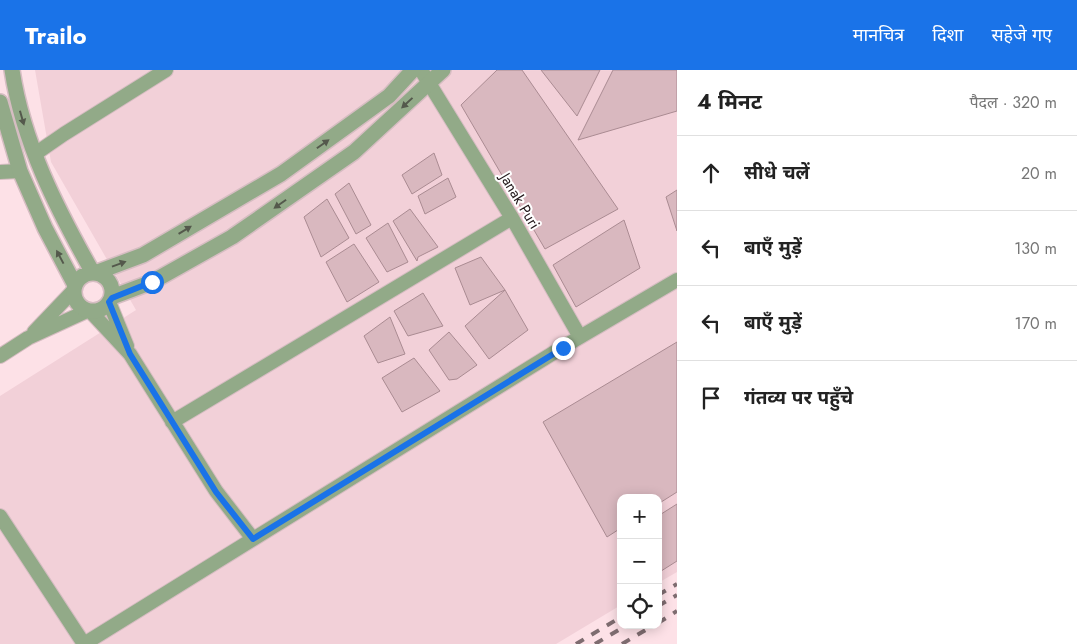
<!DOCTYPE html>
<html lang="hi">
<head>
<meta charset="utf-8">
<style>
	:root { --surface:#fff; --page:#f2f2f2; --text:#222; --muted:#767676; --line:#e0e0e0; --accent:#1a73e8 }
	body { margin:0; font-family:Jost,"Noto Sans Devanagari",sans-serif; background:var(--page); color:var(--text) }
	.controls { position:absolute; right:15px; bottom:15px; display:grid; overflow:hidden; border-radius:10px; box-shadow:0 2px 12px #0003 }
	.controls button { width:45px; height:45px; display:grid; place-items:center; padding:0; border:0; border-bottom:1px solid var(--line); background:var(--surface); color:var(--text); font:25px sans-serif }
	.stop { position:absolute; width:15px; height:15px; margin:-11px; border:4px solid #1a73e8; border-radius:50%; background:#fff }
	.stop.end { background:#1a73e8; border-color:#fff; box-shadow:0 1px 5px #0008 }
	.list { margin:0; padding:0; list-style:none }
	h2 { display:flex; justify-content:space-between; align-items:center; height:65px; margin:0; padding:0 20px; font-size:21px }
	h2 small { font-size:16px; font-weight:400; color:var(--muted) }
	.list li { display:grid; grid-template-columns:32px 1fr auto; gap:15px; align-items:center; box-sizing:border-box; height:75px; padding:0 20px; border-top:1px solid var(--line) }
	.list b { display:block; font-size:19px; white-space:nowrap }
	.list em { font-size:16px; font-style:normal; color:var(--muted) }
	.icon { flex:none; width:28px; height:28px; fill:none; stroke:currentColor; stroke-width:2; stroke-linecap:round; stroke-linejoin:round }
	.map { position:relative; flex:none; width:677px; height:574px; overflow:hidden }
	header { display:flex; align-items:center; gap:30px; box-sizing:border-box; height:70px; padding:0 25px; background:var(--accent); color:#fff }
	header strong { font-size:24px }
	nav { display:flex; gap:28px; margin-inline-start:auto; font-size:18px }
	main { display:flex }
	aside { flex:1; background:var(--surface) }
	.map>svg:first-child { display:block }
	.built { fill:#f2d0d8 }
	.building { fill:#d9b8bf; stroke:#aa8b92 }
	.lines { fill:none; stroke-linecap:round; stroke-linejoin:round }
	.minor-casing { stroke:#d6bdc2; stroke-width:16 }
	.tertiary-casing { stroke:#d6bdc2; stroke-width:18 }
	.minor { stroke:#92aa88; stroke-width:14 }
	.tertiary { stroke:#92aa88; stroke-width:15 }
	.rail { stroke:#7e6c70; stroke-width:4; stroke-dasharray:9 9; stroke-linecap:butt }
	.oneway { fill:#54594c }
	.route { stroke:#1a73e8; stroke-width:6 }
	.labels { text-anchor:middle; stroke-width:4; stroke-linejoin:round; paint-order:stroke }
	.street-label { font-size:15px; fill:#22171a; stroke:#fff }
</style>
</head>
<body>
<header>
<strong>Trailo</strong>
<nav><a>मानचित्र</a><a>दिशा</a><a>सहेजे गए</a></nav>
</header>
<main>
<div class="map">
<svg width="677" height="574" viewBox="0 0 677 574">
	<rect width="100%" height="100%" fill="#fde1e7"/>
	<path class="built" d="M35,0H677V502L658,513V428H621V535L556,574H0V326L136,240L51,92Z"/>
	<path class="building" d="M497,0H522L618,139L545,179L461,35Z
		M541,0H600L577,46Z
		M613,0H677V41L578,70Z
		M434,83L442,105L412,124L402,105Z
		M448,108L456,127L425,144L418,126Z
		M349,113L371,155L356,164L335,124Z
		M677,120V161L666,127Z
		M327,129L349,168L321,187L304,147Z
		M410,139L438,177L418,187L417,191L393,151Z
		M624,150L640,198L576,237L553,195Z
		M388,153L408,192L387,202L366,168Z
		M354,174L379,212L347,232L326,192Z
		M481,187L505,220L470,235L455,198Z
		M505,220L528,260L489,289L465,256Z
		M423,223L443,256L408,266L394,241Z
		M390,247L405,284L378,293L364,266Z
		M449,262L477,295L457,309L449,310L429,280Z
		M677,272V422L658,434V428H621V458L607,467L543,352Z
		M414,288L440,321L402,342L382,308Z
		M677,434V491L658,503V446Z"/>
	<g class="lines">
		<defs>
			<path id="minor" d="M421,0L512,148L580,267
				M35,84L64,64L166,0
				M0,102L20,101
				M109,232L127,276
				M91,242L130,284L216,421L253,469
				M34,262L74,220
				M0,286L28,268L87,241
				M172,352L512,148
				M0,446L84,574
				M84,574L563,277L677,210"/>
			<path id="tertiary" d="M12,0C23,73 57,139 93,203
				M0,32L20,101L45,158L75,215
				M74 222a19 19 0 1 1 38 0a19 19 0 1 1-38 0Z
				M95,203L143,185L281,104L389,26L413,0
				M112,227L152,212L232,167L354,82L443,0"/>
		</defs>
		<use href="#minor" class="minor-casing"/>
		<use href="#tertiary" class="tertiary-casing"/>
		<use href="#minor" class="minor"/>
		<use href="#tertiary" class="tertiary"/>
		<path class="rail" d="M658,525L677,514
			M658,536L677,525
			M658,553L677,541
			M576,574L621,547
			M595,574L627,555
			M622,574L654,555"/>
	</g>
	<defs><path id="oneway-solid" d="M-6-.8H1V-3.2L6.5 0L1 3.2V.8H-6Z" transform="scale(1.25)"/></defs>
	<g class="oneway">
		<use href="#oneway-solid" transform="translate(407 33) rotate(137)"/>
		<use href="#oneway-solid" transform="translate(22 48) rotate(74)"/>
		<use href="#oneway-solid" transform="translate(323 74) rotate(-35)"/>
		<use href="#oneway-solid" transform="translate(280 134) rotate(145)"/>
		<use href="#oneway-solid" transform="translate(185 160) rotate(-31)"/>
		<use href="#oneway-solid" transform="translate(60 187) rotate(-118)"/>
		<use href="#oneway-solid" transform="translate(119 194) rotate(-20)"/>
	</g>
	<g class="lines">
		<path class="route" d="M152,212L112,228L109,232L130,284L216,422L253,469L563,278"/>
	</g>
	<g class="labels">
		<g class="street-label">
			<text transform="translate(520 131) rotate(59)" y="5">Janak Puri</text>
		</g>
	</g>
</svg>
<div class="controls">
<button>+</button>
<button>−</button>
<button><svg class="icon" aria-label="locate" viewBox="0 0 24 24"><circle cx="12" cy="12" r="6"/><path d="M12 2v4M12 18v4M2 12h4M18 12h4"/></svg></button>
</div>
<div class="stop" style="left:152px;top:212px"></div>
<div class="stop end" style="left:563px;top:278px"></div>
</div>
<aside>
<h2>4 मिनट<small>पैदल · 320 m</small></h2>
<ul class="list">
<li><svg class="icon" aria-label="ahead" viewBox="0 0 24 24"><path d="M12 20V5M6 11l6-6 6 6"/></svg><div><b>सीधे चलें</b></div><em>20 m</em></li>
<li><svg class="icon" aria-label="left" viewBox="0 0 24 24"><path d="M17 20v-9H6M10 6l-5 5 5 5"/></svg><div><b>बाएँ मुड़ें</b></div><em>130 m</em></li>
<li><svg class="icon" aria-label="left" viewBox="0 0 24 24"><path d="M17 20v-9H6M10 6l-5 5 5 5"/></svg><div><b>बाएँ मुड़ें</b></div><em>170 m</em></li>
<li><svg class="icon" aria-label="arrive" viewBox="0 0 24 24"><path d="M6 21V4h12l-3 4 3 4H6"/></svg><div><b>गंतव्य पर पहुँचे</b></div></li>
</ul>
</aside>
</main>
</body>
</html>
